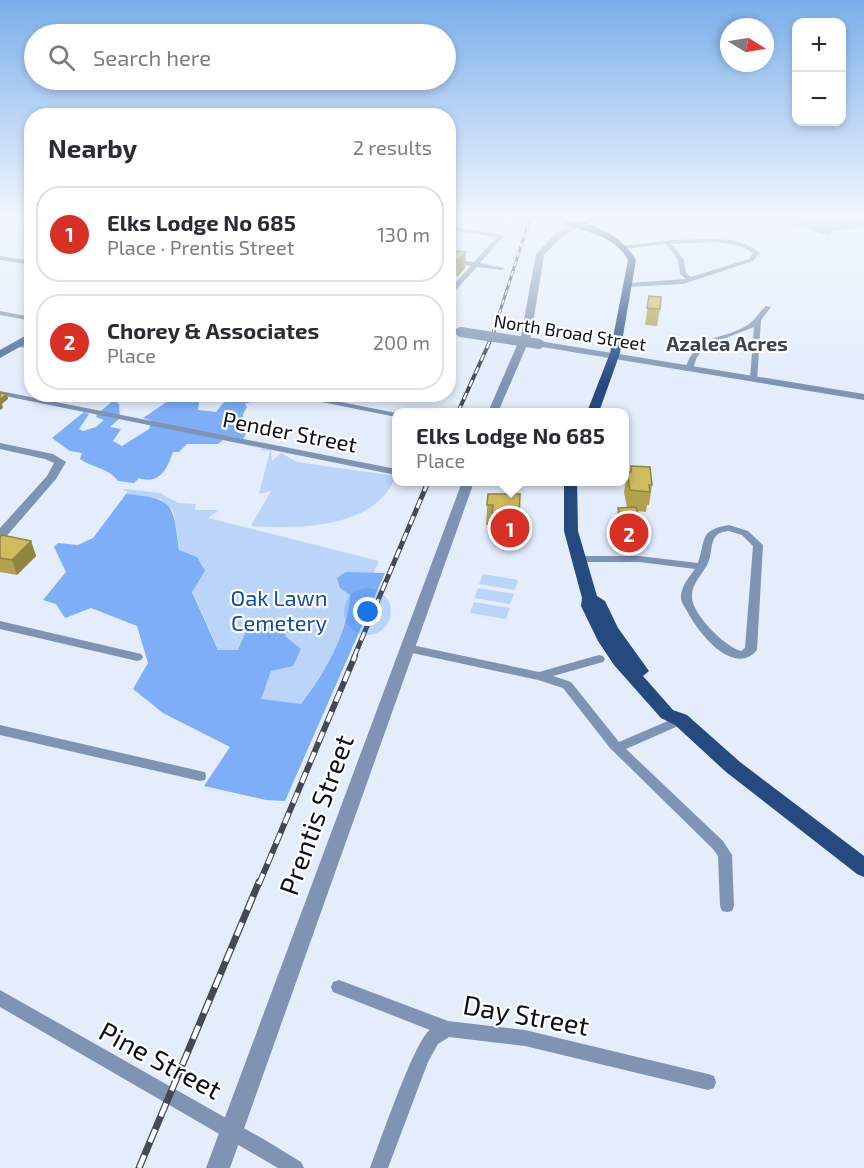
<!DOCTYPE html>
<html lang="en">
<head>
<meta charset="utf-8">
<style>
	:root { --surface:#fff; --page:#f2f2f3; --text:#2b2b33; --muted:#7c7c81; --line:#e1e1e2; --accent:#d93025 }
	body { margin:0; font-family:"Exo 2",sans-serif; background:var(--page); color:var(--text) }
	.controls { position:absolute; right:18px; top:18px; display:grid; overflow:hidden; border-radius:12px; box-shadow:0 3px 9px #0003 }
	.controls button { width:54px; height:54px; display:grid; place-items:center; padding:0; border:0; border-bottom:2px solid var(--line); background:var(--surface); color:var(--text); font:30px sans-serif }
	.compass { position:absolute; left:720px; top:18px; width:54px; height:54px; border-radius:50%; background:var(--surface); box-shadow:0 3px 9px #0003; rotate:101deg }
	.you { position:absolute; left:368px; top:612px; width:21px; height:21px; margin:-15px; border:4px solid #fff; border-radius:50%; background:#1a73e8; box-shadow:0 0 0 9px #1a73e833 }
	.badge { display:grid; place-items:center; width:39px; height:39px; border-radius:50%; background:var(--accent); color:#fff; font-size:20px; font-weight:700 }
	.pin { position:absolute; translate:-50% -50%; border:3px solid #fff; box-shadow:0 2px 6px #0006 }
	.popup { position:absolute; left:392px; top:408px; width:237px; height:78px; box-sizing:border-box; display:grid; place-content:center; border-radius:12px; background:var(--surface); filter:drop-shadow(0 2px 4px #0005); font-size:20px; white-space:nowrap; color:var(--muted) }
	.popup b { font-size:22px; color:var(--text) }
	.popup::after { content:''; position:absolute; left:50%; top:100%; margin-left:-12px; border:12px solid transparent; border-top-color:var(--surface) }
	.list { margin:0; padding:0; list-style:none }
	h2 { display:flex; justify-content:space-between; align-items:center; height:78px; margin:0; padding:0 24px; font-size:26px }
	h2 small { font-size:20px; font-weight:400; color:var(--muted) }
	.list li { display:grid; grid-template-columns:39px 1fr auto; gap:18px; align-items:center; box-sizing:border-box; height:96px; margin:0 12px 12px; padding:0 12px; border:2px solid var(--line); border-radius:24px }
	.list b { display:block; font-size:22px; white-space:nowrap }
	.list p { margin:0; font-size:20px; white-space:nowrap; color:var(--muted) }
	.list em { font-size:20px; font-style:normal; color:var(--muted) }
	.icon { flex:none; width:33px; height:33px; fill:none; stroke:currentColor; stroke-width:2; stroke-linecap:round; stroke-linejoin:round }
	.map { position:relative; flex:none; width:864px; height:1168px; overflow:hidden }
	.search { position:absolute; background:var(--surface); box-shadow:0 3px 9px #0003; left:24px; top:24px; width:432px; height:66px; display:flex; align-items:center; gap:15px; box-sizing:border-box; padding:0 21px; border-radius:33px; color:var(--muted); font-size:22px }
	.panel { position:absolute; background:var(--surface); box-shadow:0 3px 9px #0003; left:24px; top:108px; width:432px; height:294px; border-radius:24px }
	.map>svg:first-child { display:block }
	.green { fill:#bbd4f9 }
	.forest { fill:#7eaef7 }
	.water { fill:#76a5ed }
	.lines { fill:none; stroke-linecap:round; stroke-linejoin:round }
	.minor { fill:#7f94b3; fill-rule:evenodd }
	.tertiary { fill:#7f94b3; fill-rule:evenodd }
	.secondary { fill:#4b6996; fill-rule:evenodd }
	.primary { fill:#26497f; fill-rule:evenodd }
	.rail-far4-casing { stroke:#444a52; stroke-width:3 }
	.rail-far3-casing { stroke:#444a52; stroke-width:4 }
	.rail-far2-casing { stroke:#444a52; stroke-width:5 }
	.rail-far1-casing { stroke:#444a52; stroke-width:6 }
	.rail-casing { stroke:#444a52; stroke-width:7 }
	.rail-far4 { stroke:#fff; stroke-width:1.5; stroke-dasharray:5; stroke-linecap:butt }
	.rail-far3 { stroke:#fff; stroke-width:2; stroke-dasharray:7; stroke-linecap:butt }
	.rail-far2 { stroke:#fff; stroke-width:3; stroke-dasharray:9; stroke-linecap:butt }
	.rail-far1 { stroke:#fff; stroke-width:4; stroke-dasharray:11; stroke-linecap:butt }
	.rail { stroke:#fff; stroke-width:4.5; stroke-dasharray:14; stroke-linecap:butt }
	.tertiary-bridge-far1 { stroke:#7f94b3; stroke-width:8 }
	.tertiary-bridge { stroke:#7f94b3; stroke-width:10 }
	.wall { fill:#b2a250 }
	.shaded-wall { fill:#918441 }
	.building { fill:#cfbc5d; stroke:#918441; stroke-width:1.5 }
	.labels { text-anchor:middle; stroke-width:4.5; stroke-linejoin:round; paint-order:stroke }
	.far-street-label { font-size:18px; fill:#0d1117; stroke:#fff }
	.far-neighbourhood-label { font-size:20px; font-weight:bold; fill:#3a4453; stroke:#fff }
	.street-label { font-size:22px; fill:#0d1117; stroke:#fff }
	.park-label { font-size:22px; fill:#114c9f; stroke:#fff }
	.near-street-label { font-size:27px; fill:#0d1117; stroke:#fff }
</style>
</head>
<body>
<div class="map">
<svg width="864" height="1168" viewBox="0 0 864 1168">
	<rect width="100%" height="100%" fill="#e3edfc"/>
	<path class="green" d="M262,448L271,450L272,461L281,453L297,462L396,476C376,529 298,529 251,526L271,491L259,494L270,451L260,450Z
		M126,489L160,493L178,503L196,504L195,510H219L208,518L379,561L300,738L229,674L183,570L173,510L161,499L126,494L127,491L123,490Z
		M483,574L518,580L515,590L479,584Z
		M478,588L514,594L510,604L474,598Z
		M474,602L510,608L506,619L470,613Z"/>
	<path class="forest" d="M177,395H200L198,410L216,412L230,395L264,397L245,404L247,407L243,414V424L250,427L243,439L228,436L218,444H187L179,452H173C167,469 160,485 139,478L134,483L118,481C109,468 93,468 80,459L82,453L70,451L52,438L84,412L89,414L79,429L83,431L96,427L104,420L96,417L97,414L114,400L119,404L120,418L110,427L121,429L113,441L122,446L149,429L152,421L143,418Z
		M126,494C176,499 172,503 179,550L197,557L205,571L192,592L218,650H238L249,624L262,618L282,627L286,637L301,649L293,666L271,671L261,699L301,704C323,677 349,631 350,595L340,588L337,578L346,572L385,573L285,801L266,800L204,786L230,747L163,713L133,689L148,663L137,626L91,608L65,618L56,604L43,600L66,572L54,547L58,543L78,545L93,538Z"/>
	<path class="water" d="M808,218H864V227L832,231L830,235C815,235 806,225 787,227Z"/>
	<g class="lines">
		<path class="minor" d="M16,218H32V222Z
			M448,226L503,235V237L480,263L505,268L502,270L477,267L448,298V291L471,266L448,263V259L474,262L497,237L448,230Z
			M715,239C732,240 747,241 760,253L753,261L683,284L628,287L625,285L628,283L686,279L680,274L678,260L666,244L624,249L621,247L622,246L673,240ZM715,242C729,244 741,244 753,253L749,259L691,277L686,273L684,260L672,244Z
			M0,256L32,261V265L0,260Z
			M766,306L771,307L761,320L757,381H754L750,379L754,327L708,345L697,357L692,371H686L685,369C700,329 721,343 749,324C756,319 760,311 766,306Z
			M0,311L32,317V321L0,315Z
			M14,342L32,345V349L14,346Z
			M0,391L396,469V475L0,395Z
			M282,394H301L396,413V417Z
			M729,525L748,531L763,545L757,650C733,678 697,631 687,611C685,608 681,602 681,598C680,588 689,577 695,569L639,562H577L572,559L577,556H639L698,563C706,539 699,530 729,525ZM729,531L742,535L753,546L745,648L741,651C725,647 692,614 692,597C691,584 703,574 708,563C712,555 710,543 716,536C719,532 723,532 729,531Z
			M0,621L137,653L141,654L143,657L141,660L137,661L0,629Z
			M407,644L539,672L599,655L603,656L605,659L603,662L553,676L571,682L619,742L677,717L681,715L685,717L687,720L685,723L626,749L723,841L732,855L734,906L732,911L727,912L722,911L720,906L718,856L713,849L610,748L563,688L538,680L403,651L401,648L403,645Z
			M0,725L200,771L205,772L206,776L205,780L200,781L0,735Z
			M339,980L448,1021L525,1030L708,1074L714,1076L716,1082L714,1088L708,1090L525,1046L449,1037L438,1044L428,1062L388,1168H370C379,1145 415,1039 430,1030L333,992L331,987L333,982Z
			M0,990L265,1140L301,1162L304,1168H278L0,1007Z"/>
		<path class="tertiary" d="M580,221L587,223L563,236L544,255L531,336L498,412H488L521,336L536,254L557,232Z
			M448,327L464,330L466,332L461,335L448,333Z
			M539,341L864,394V400L536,346L534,344Z
			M0,443L53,454L66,462L56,479L4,539L0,540V528L47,476L54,463L45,459L0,449Z
			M462,482H474L230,1168H206Z"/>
		<path class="secondary" d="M589,218H603L583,225L579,223Z
			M32,332V340L0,358V350Z"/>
		<path class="primary" d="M553,218C584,218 621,233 636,260L620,353L599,412H587L610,353L628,260C612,231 578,233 553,218Z
			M564,482H577L578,531L597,596L605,601L618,628L649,671L643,676L673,710L687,715L740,762L864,856V877L857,874L726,772L675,725L661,718L614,665L598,641L581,606L582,598L564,531Z"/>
		<defs>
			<path id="rail-far4" d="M493,333L530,218"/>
			<path id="rail-far3" d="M458,412L494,332"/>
			<path id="rail-far2" d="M354,657L428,482"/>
			<path id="rail-far1" d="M259,884L355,656"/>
			<path id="rail" d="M139,1168L259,882"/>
		</defs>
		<use href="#rail-far4" class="rail-far4-casing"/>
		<use href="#rail-far3" class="rail-far3-casing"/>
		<use href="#rail-far2" class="rail-far2-casing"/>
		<use href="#rail-far1" class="rail-far1-casing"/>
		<use href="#rail" class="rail-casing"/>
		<use href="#rail-far4" class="rail-far4"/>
		<use href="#rail-far3" class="rail-far3"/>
		<use href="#rail-far2" class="rail-far2"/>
		<use href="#rail-far1" class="rail-far1"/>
		<use href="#rail" class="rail"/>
		<path class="tertiary-bridge-far1" d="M461,332L469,333"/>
		<path class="tertiary-bridge" d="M461,332L539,344"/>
	</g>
	<path class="wall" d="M466,252L465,268L458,276L448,275V259Z
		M32,294V314L27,297Z
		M649,296L660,309L657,326L645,325Z
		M631,466L652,485L649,505H647L646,512L637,511L641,523L637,543H620L615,528L618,508H627L624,492L627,472H630Z
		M488,494L519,520L518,540L496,539V533H491V525H486Z
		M0,537L31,541L36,556L17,575L0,572Z"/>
	<path class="shaded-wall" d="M466,252L465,268L458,276V260Z
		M7,394L8,399L2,404L3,408L0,410V400Z
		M31,541L36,556L17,575L12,560Z"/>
	<path class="building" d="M456,251L466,252L458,260L448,259Z
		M649,296L661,297L660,309L647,308Z
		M0,393L7,394L0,400Z
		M631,466L650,467L652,485H649L650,492L630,490L627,472H631Z
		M488,494H520L519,520L497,519V513H492L493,505H487Z
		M636,507L641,523H622L618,508Z
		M2,535L31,541L12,560L0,558V537Z"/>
	<linearGradient id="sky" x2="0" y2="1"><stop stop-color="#7aaeea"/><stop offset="0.57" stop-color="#f2f7fe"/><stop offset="1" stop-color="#f2f7fe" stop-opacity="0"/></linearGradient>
	<rect width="864" height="382" fill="url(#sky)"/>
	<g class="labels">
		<g class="far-street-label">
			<text transform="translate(570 333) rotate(9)" y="6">North Broad Street</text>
		</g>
		<g class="far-neighbourhood-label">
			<text x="727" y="351">Azalea Acres</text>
		</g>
		<g class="street-label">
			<text transform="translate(290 432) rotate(11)" y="8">Pender Street</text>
		</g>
		<g class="park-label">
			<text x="279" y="606">Oak Lawn<tspan x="279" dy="25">Cemetery</tspan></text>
		</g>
		<g class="near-street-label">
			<text transform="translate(317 815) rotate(-70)" y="9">Prentis Street</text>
			<text transform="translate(526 1016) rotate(10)" y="9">Day Street</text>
			<text transform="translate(160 1061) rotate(28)" y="9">Pine Street</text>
		</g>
	</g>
</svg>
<div class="controls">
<button>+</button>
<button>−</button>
</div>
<svg class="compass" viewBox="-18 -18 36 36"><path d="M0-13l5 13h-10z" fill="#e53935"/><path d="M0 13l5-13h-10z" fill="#7c7c81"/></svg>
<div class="you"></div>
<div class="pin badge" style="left:510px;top:528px">1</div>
<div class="popup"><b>Elks Lodge No 685</b>Place</div>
<div class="pin badge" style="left:629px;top:533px">2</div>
<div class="search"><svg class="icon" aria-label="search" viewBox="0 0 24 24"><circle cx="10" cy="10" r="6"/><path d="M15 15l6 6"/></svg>Search here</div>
<section class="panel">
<h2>Nearby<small>2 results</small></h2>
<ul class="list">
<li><span class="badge">1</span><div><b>Elks Lodge No 685</b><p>Place · Prentis Street</p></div><em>130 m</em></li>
<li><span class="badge">2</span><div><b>Chorey &amp; Associates</b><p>Place</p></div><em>200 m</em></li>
</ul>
</section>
</div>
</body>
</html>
